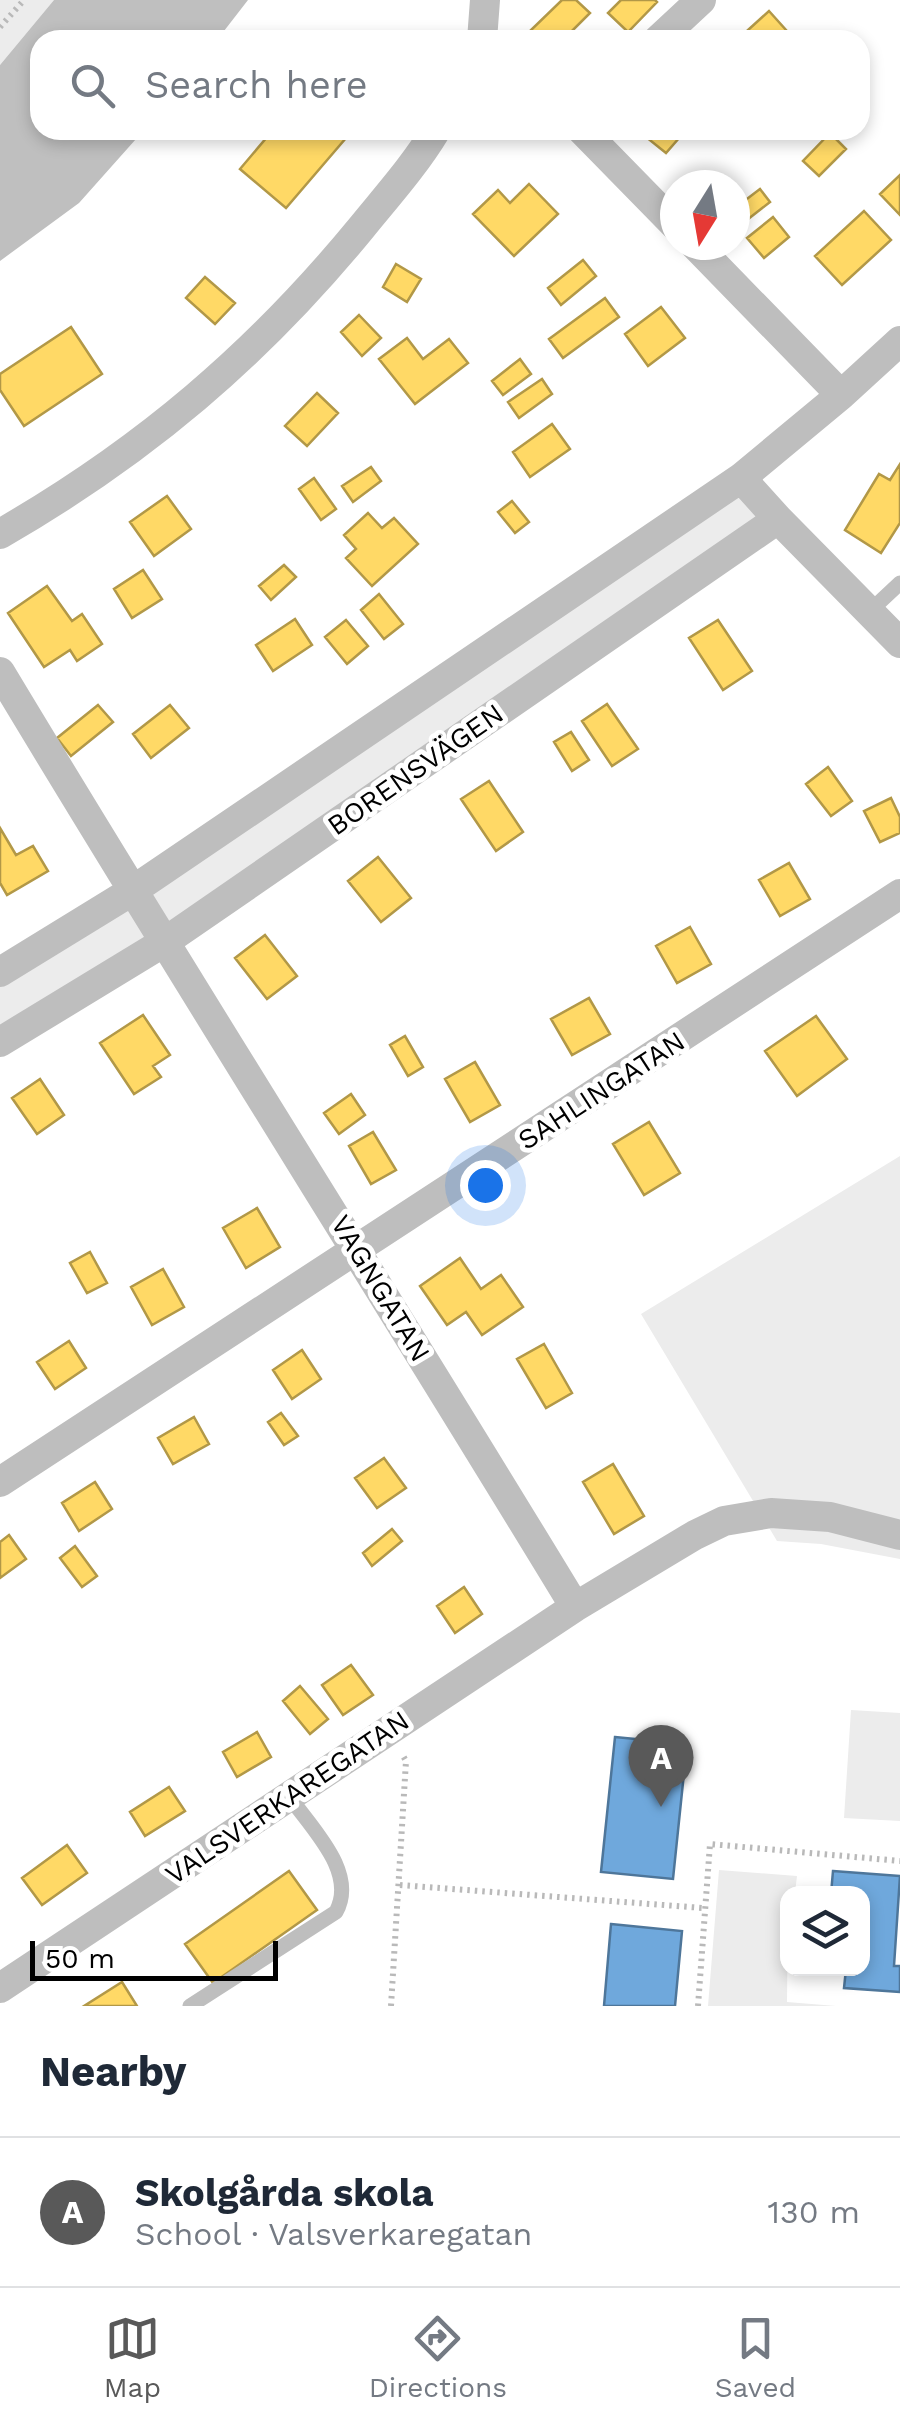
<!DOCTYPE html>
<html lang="en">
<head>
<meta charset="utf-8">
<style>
	:root { --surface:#fff; --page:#f6f6f7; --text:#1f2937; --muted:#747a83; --line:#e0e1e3; --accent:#595959 }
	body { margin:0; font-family:"Work Sans",sans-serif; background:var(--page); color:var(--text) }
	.controls { position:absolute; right:30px; bottom:30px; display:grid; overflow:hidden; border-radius:20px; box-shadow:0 5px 15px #0003 }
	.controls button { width:90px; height:90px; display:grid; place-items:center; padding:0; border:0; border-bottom:2px solid var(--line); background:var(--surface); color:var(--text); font:50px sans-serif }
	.compass { position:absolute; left:660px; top:170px; width:90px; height:90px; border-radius:50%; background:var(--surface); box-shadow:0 5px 15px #0003; rotate:191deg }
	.scale { position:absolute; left:30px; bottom:25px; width:248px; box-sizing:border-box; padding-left:10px; border:5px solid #000; border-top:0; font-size:28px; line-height:35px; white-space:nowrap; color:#000; -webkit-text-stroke:8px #fff; paint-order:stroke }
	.you { position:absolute; left:485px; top:1185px; width:35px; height:35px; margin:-25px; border:8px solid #fff; border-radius:50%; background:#1a73e8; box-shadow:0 0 0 15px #1a73e833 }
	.badge { display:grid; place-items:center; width:65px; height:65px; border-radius:50%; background:var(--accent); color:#fff; font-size:32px; font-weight:700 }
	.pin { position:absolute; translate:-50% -82px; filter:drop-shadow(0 2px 5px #0008) }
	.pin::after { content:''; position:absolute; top:52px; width:35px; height:30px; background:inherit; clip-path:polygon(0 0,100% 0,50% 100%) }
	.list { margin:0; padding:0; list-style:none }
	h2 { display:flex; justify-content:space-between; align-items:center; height:130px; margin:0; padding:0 40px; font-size:42px }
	h2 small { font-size:32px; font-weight:400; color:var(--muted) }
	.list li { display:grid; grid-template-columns:65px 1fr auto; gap:30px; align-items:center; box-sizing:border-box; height:150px; padding:0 40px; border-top:2px solid var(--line) }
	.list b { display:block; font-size:38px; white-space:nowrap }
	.list p { margin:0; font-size:32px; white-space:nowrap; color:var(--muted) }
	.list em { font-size:32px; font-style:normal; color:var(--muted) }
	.icon { flex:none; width:55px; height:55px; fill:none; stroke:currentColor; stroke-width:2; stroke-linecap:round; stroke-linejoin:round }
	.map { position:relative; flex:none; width:900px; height:2006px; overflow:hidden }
	.search { position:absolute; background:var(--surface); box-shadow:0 5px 15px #0003; left:30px; right:30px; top:30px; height:110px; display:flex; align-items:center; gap:25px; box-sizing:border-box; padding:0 35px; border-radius:30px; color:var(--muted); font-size:38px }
	.sheet { height:280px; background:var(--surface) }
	nav { display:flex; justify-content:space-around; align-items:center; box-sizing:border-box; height:140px; border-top:2px solid var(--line); background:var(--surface); font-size:28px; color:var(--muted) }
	nav a { display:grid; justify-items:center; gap:5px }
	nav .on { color:var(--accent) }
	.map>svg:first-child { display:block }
	.green { fill:#ececec }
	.water { fill:#bfbfbf }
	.homes { fill:#ffd966; stroke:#b29847; stroke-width:2.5 }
	.schools { fill:#6fa8dc; stroke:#4e769a; stroke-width:2.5 }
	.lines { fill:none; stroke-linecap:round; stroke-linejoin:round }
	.path { stroke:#b9b9b9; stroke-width:6; stroke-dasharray:2.5 5; stroke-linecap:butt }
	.lane { stroke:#bebebe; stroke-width:15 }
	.street { stroke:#bebebe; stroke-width:30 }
	.labels { text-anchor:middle; stroke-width:10; stroke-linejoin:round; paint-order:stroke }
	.street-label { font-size:28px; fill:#000; stroke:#fff }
</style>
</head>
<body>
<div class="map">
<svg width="900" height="2006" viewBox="0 0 900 2006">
	<rect width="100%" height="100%" fill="#fff"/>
	<path class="green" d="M0,0H54L0,65Z
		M739,483L771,514L0,1051V976Z
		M900,1156V1559L821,1544L777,1541L641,1314Z
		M851,1710L900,1713V1821L844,1818Z
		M719,1870L797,1876L795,1893L788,1894L787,2002L836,2006H708Z"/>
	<path class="water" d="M54,0H248L217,40H40V130H144L79,203L0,261V65Z"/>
	<path class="homes" d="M562,0H576L590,13L563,40H539L530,31Z
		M621,0H655L657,2L628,32L608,13Z
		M769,11L795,40H737Z
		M273,130L352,131L286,208L240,169Z
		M644,130H686L666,153L641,133Z
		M830,133L846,149L819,176L803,161Z
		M900,175V215L880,194Z
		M529,184L558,214L514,256L473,214L498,190L510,203Z
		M760,189L770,202L738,227L735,208Z
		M864,211L891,240L842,285L815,256Z
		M773,217L789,237L764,258L747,238Z
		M583,260L596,276L561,305L548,288Z
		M396,264L421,279L407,302L383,287Z
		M205,277L235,303L215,324L186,298Z
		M605,298L619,317L563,358L549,339Z
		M661,307L685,338L648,366L625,334Z
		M359,315L381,338L362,356L341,332Z
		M71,327L102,374L24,426L0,390V374Z
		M407,338L423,359L449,339L468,363L415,404L379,359Z
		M520,359L531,374L503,395L492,381Z
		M542,379L552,394L519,418L508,402Z
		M317,393L338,413L307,446L285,426Z
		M552,424L570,449L530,477L513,452Z
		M900,464V523L881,553L845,530L879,474L890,480Z
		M371,467L381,481L353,502L342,486Z
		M314,478L336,509L321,520L299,489Z
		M167,496L191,529L154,556L130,522Z
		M512,501L529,522L515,533L498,512Z
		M368,513L382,528L394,518L418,544L372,586L346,558L356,549L344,535Z
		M284,565L296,577L271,600L259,586Z
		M143,570L162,599L132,618L114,589Z
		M47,586L72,621L82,614L102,644L77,661L70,650L44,667L8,613Z
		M379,594L403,624L384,639L361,610Z
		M295,619L312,645L273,671L256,645Z
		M346,620L368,646L347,664L325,637Z
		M718,620L752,671L723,690L689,638Z
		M607,704L638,749L612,766L582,721Z
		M98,705L113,722L71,756L57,738Z
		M170,705L189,728L151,758L133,734Z
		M571,732L589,760L572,771L554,742Z
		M828,767L852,801L831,816L806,784Z
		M489,781L523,832L496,851L461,799Z
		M891,798L900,817V833L880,842L864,811Z
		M0,828L16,855L33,846L48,871L7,895L0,883Z
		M378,857L411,898L381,922L348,881Z
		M789,863L810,899L780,916L759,880Z
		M690,927L711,964L677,983L656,946Z
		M265,935L297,976L267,999L235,958Z
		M589,998L610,1034L572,1055L551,1019Z
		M143,1015L170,1055L153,1066L161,1077L134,1094L100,1043Z
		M816,1016L847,1059L797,1096L765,1051Z
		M405,1036L423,1067L408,1076L390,1045Z
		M475,1062L500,1105L470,1122L445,1079Z
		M40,1079L64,1115L37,1134L12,1098Z
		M351,1094L365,1115L339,1134L324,1113Z
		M649,1122L680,1173L644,1195L613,1144Z
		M373,1132L396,1170L371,1184L349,1146Z
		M257,1208L280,1247L246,1268L223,1228Z
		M90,1252L107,1283L87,1293L70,1263Z
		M460,1258L481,1289L501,1275L523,1307L482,1335L466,1312L447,1325L420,1286Z
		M163,1269L184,1307L152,1325L131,1287Z
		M69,1341L86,1368L55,1389L37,1362Z
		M544,1344L572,1393L546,1408L517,1359Z
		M302,1350L321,1379L292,1399L273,1370Z
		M281,1413L298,1436L284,1445L268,1422Z
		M194,1417L209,1444L173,1464L158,1438Z
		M384,1458L406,1488L377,1508L355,1478Z
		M613,1464L644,1516L614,1534L583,1482Z
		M95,1482L112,1509L79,1531L62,1503Z
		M392,1529L402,1541L372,1566L363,1553Z
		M9,1535L26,1559L0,1578V1542Z
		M75,1546L97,1576L82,1587L60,1558Z
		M464,1587L482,1614L455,1633L437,1606Z
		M351,1665L373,1695L343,1715L322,1685Z
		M300,1686L328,1719L310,1734L283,1701Z
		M257,1732L271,1757L237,1777L223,1752Z
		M169,1787L185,1811L145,1836L130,1812Z
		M67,1845L87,1873L42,1905L22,1878Z
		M289,1871L317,1910L213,1983L185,1944Z
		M122,1982L137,2006H84Z"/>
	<path class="schools" d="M615,1737L687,1744L673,1879L601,1872Z
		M833,1871L900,1876L894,1966H900V1992L844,1988L846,1969L843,1968H862V1894H831Z
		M611,1924L682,1931L675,2006H604Z"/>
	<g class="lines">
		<path class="path" d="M0,27L24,0
			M400,1885L703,1908
			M391,2006L406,1761L402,1754
			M698,2006L710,1844L900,1861"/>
		<path class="lane" d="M869,612L900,583
			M190,2006L336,1912C358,1872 311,1828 289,1796"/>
		<path class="street" d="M482,40L485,0
			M658,40L701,0
			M582,130L675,225
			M695,245L841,395
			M778,519L900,643
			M0,534C144,451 257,355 362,227C388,195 415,165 436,130
			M0,672C188,985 385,1294 575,1607
			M0,972L132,891L741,478L841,395L900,341
			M0,1042L166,941L778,519L741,478
			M0,1482L900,894
			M0,1988L575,1607L695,1535L724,1521L771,1513L830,1517L900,1535"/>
	</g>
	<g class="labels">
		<g class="street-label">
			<text transform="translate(415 769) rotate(-35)" y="10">BORENSVÄGEN</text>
			<text transform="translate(601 1090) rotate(-33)" y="10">SAHLINGATAN</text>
			<text transform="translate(381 1288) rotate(59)" y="10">VAGNGATAN</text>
			<text transform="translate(287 1797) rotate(-34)" y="10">VALSVERKAREGATAN</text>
		</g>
	</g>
</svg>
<div class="controls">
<button><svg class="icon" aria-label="layers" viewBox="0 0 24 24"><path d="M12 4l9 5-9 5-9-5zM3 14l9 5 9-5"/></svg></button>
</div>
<svg class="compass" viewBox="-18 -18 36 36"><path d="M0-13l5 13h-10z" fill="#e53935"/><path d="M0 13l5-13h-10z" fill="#747a83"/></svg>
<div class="scale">50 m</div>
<div class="you"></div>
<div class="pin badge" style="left:661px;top:1807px">A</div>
<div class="search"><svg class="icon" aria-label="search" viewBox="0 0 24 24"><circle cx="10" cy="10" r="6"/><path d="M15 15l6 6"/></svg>Search here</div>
</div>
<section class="sheet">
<h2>Nearby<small></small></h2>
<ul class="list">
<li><span class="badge">A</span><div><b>Skolgårda skola</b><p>School · Valsverkaregatan</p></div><em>130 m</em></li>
</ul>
</section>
<nav>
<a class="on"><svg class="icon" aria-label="map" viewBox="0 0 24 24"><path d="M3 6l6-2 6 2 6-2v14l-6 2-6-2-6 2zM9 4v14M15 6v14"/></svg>Map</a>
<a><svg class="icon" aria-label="directions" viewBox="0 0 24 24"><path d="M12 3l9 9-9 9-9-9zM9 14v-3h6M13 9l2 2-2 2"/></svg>Directions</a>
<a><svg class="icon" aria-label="saved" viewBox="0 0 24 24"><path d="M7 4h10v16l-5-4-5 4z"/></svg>Saved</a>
</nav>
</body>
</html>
